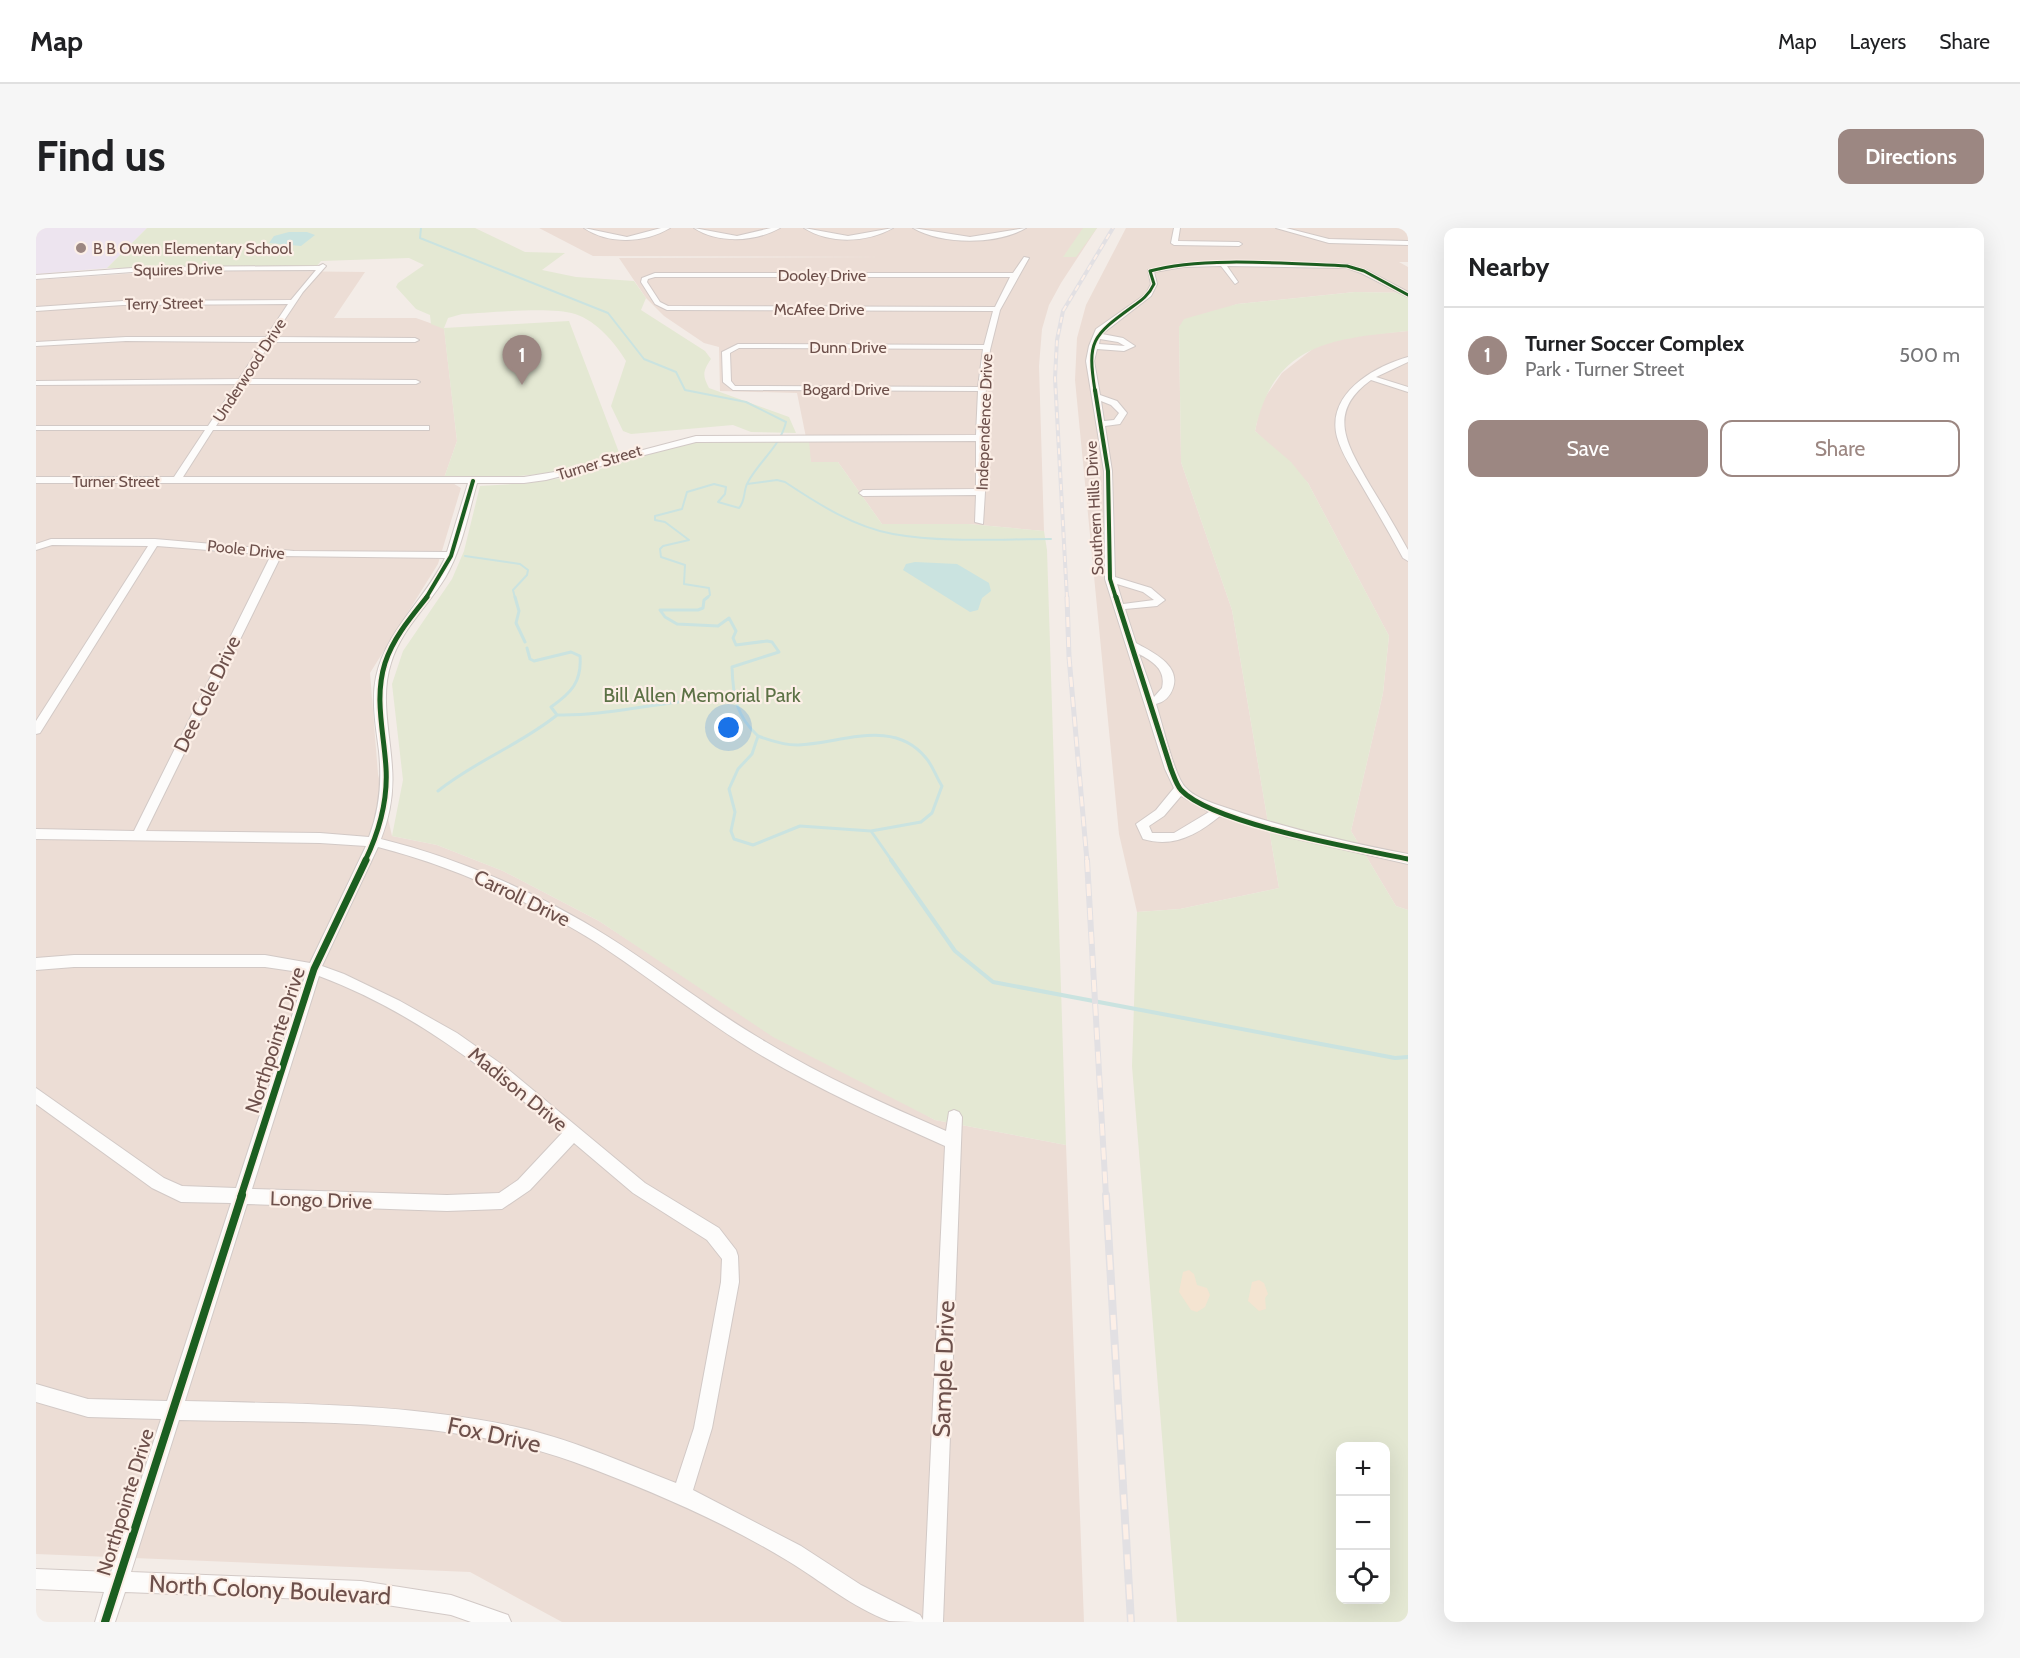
<!DOCTYPE html>
<html lang="en">
<head>
<meta charset="utf-8">
<style>
	:root { --surface:#fff; --page:#f6f6f6; --text:#202124; --muted:#757577; --line:#e0e0e0; --accent:#9c8782 }
	body { margin:0; font-family:Cabin,sans-serif; background:var(--page); color:var(--text) }
	.controls { position:absolute; right:18px; bottom:18px; display:grid; overflow:hidden; border-radius:12px; box-shadow:0 6px 24px #0002 }
	.controls button { width:54px; height:54px; display:grid; place-items:center; padding:0; border:0; border-bottom:2px solid var(--line); background:var(--surface); color:var(--text); font:30px sans-serif }
	.you { position:absolute; left:693px; top:500px; width:21px; height:21px; margin:-15px; border:4px solid #fff; border-radius:50%; background:#1a73e8; box-shadow:0 0 0 9px #1a73e833 }
	.badge { display:grid; place-items:center; width:39px; height:39px; border-radius:50%; background:var(--accent); color:#fff; font-size:20px; font-weight:700 }
	.pin { position:absolute; translate:-50% -50px; filter:drop-shadow(0 2px 3px #0008) }
	.pin::after { content:''; position:absolute; top:32px; width:21px; height:18px; background:inherit; clip-path:polygon(0 0,100% 0,50% 100%) }
	.list { margin:0; padding:0; list-style:none }
	h2 { display:flex; justify-content:space-between; align-items:center; height:78px; margin:0; padding:0 24px; font-size:26px }
	h2 small { font-size:20px; font-weight:400; color:var(--muted) }
	.list li { display:grid; grid-template-columns:39px 1fr auto; gap:18px; align-items:center; box-sizing:border-box; height:96px; padding:0 24px; border-top:2px solid var(--line) }
	.list b { display:block; font-size:22px; white-space:nowrap }
	.list p { margin:0; font-size:20px; white-space:nowrap; color:var(--muted) }
	.list em { font-size:20px; font-style:normal; color:var(--muted) }
	.actions { display:flex; gap:12px; padding:18px 24px }
	.actions a { flex:1; padding:14px 0; border:2px solid var(--accent); border-radius:12px; text-align:center; font-size:21px; color:var(--accent) }
	.actions .main { background:var(--accent); color:#fff }
	.icon { flex:none; width:33px; height:33px; fill:none; stroke:currentColor; stroke-width:2; stroke-linecap:round; stroke-linejoin:round }
	.map { position:relative; flex:none; width:1372px; height:1394px; overflow:hidden; border-radius:12px }
	header { display:flex; align-items:center; gap:36px; box-sizing:border-box; height:84px; padding:0 30px; background:var(--surface); border-bottom:2px solid var(--line) }
	header strong { font-size:28px }
	nav { display:flex; gap:33px; margin-inline-start:auto; font-size:21px }
	.intro { display:flex; align-items:center; justify-content:space-between; box-sizing:border-box; height:144px; padding:0 36px }
	h1 { margin:0; font-size:42px }
	.button { padding:15px 27px; border-radius:12px; background:var(--accent); color:#fff; font-size:21px; font-weight:700 }
	main { display:flex; gap:36px; padding:0 36px }
	aside { flex:1; background:var(--surface); border-radius:12px; box-shadow:0 6px 24px #0002 }
	.map>svg:first-child { display:block }
	.residential { fill:#ecddd5 }
	.education { fill:#ede4ef }
	.green { fill:#e4e8d3; fill-rule:evenodd }
	.sand { fill:#f4e4d1 }
	.water { fill:#cae3e0 }
	.lines { fill:none; stroke-linecap:round; stroke-linejoin:round }
	.stream-far2 { stroke:#cae3e0; stroke-width:2 }
	.stream-far1 { stroke:#cae3e0; stroke-width:3 }
	.stream { stroke:#cae3e0; stroke-width:4 }
	.minor-casing { stroke:#d2c9c6; stroke-width:2 }
	.minor { fill:#fdfcfb; fill-rule:evenodd }
	.rail-far3-casing { stroke:#e2e0e3; stroke-width:4 }
	.rail-far2-casing { stroke:#e2e0e3; stroke-width:5 }
	.rail-far1-casing { stroke:#e2e0e3; stroke-width:6 }
	.rail-casing { stroke:#e2e0e3; stroke-width:8 }
	.rail-far3 { stroke:#fcefe7; stroke-width:2; stroke-dasharray:6; stroke-linecap:butt }
	.rail-far2 { stroke:#fcefe7; stroke-width:3; stroke-dasharray:10; stroke-linecap:butt }
	.rail-far1 { stroke:#fcefe7; stroke-width:4; stroke-dasharray:12; stroke-linecap:butt }
	.rail { stroke:#fcefe7; stroke-width:5; stroke-dasharray:15; stroke-linecap:butt }
	.cycleway-far4-casing { stroke:#fcefe7; stroke-width:5 }
	.cycleway-far3-casing { stroke:#fcefe7; stroke-width:6 }
	.cycleway-far2-casing { stroke:#fcefe7; stroke-width:8 }
	.cycleway-far1-casing { stroke:#fcefe7; stroke-width:10 }
	.cycleway-casing { stroke:#fcefe7; stroke-width:12 }
	.cycleway-far4 { stroke:#1b5e20; stroke-width:3 }
	.cycleway-far3 { stroke:#1b5e20; stroke-width:4 }
	.cycleway-far2 { stroke:#1b5e20; stroke-width:5 }
	.cycleway-far1 { stroke:#1b5e20; stroke-width:7 }
	.cycleway { stroke:#1b5e20; stroke-width:8 }
	.poi-dot { fill:#9c8782; stroke:#fcefe7; stroke-width:2 }
	.labels { text-anchor:middle; stroke-width:4.5; stroke-linejoin:round; paint-order:stroke }
	.far-poi-label { font-size:16px; fill:#6d504b; stroke:#fcefe7; text-anchor:start }
	.far-street-label { font-size:16px; fill:#6d504b; stroke:#fcefe7 }
	.street-label { font-size:20px; fill:#6d504b; stroke:#fcefe7 }
	.park-label { font-size:20px; fill:#5c7145; stroke:#fcefe7 }
	.near-street-label { font-size:24px; fill:#6d504b; stroke:#fcefe7 }
</style>
</head>
<body>
<header>
<strong>Map</strong>
<nav><a>Map</a><a>Layers</a><a>Share</a></nav>
</header>
<div class="intro"><h1>Find us</h1><a class="button">Directions</a></div>
<main>
<div class="map">
<svg width="1372" height="1394" viewBox="0 0 1372 1394">
	<rect width="100%" height="100%" fill="#f3ece7"/>
	<path class="residential" d="M503,0H1061L1025,55L1013,77L1006,101L1003,138L1008,303L933,296H846L802,234H775L761,165L684,163L683,119L668,115L628,88L610,70L583,30L848,29L557,28Z
		M1090,0H1372V34H1363L1372,39V65L1319,64L1201,76L1143,99L1145,234L1196,382L1243,660L1144,681L1101,684L1083,606L1039,152L1041,110L1050,77Z
		M146,42L329,44L298,90H380L408,100L421,213L408,250L425,260L402,336L334,445L342,546L356,608L401,617L467,643L563,693L666,760L899,892L1030,917L1048,1394H526L434,1344L0,1326V52Z
		M1372,103V682L1360,678L1315,603L1347,465L1353,408L1272,255L1219,203L1225,175L1246,145L1283,116L1317,108Z"/>
	<path class="education" d="M0,0H111L71,40L0,46Z"/>
	<path class="green" d="M111,0H439L489,24L529,25L506,42L540,49L598,53L610,70L605,82L669,123L675,131C667,143 666,147 673,160L753,189L760,205L715,204L697,197L595,206L587,203L575,178L590,133C579,115 561,93 539,86C513,78 456,85 426,86L412,90L408,100L533,93L584,227C520,249 475,250 408,250L421,213L408,101L395,96L394,87L380,81L360,59L362,55L388,37L373,30L285,33L280,39L71,40Z
		M1047,0H1061L1040,29H1027Z
		M1319,64L1372,65V103C1295,111 1238,115 1219,203L1255,234L1272,255L1353,408L1347,465L1315,603L1360,678L1372,682V1394H1141L1096,838L1101,684L1144,681L1243,660L1196,382L1145,234L1143,99L1148,91L1201,76ZM1304,1218H1350V1372H1304Z
		M689,212L773,213L775,234H802L846,296H933L1008,303L1011,322L1030,917L899,892L737,809L563,693L467,643L401,617L356,608L367,552L356,456L367,423L416,351L428,323L444,258L493,255L545,247L645,216Z"/>
	<path class="sand" d="M1153,1042L1158,1046L1161,1057L1171,1060L1174,1067L1169,1079L1161,1084L1155,1082L1143,1064L1147,1044Z
		M1223,1052L1228,1055L1232,1066L1229,1070L1230,1081L1223,1083L1212,1073L1216,1054Z"/>
	<path class="water" d="M253,4H271L279,7L265,18L233,15L238,8Z
		M879,334L921,336L953,355L955,363L946,370L942,382L934,384L867,342L870,336Z"/>
	<g class="lines">
		<path class="stream-far2" d="M385,0L384,10L572,85L608,131L640,144L649,162L710,174L750,194C744,219 724,232 712,254C707,262 710,272 703,280L682,274L689,266L690,259L678,256L651,264L646,281L619,288V292L629,294L653,312L627,318L624,321L625,329L649,337L648,356L673,360L674,367L670,370
			M711,256L741,252L749,254C782,276 818,299 857,306C908,315 963,311 1015,311
			M429,328L484,336L492,342L491,347L477,362L479,370"/>
		<path class="stream-far1" d="M479,369L483,383L480,395L489,414
			M672,369L668,372L667,380L662,382H624L629,389L641,396L682,398L693,390L700,403L697,410L700,417L731,413L736,414L743,424L696,439C697,468 700,488 722,508L716,526L702,541L693,561L699,584L695,603L698,611L717,617L764,598L835,603L856,633
			M491,420L494,431L498,433L535,424L544,428C546,454 535,465 515,479L521,487C561,488 602,479 642,474
			M652,470L698,468
			M722,508C735,513 748,517 762,517C804,516 857,489 890,530C897,538 900,549 906,558L896,585L885,594L835,603
			M402,563C439,533 484,517 521,487"/>
		<path class="stream" d="M855,632L919,723L957,754L1359,830L1372,829"/>
		<defs>
			<path id="minor" d="M548,0L591,9L625,0H634C609,15 573,17 548,0Z
				M658,0L701,8L735,0H744C719,14 682,16 658,0Z
				M768,0L812,8L857,0C831,15 793,16 768,0Z
				M877,0L934,9L990,0C961,17 906,17 877,0Z
				M1138,0H1144L1142,13L1203,14L1206,16L1203,18L1138,17L1135,15Z
				M1240,0H1250L1293,11L1372,13V17L1293,15Z
				M988,29L993,30L964,82L954,122L949,171V264L947,296L939,294L940,267L827,268L823,265L827,262L940,261V213L660,214L510,252L488,255H441C432,287 426,321 409,350C391,379 365,402 355,435C344,469 354,504 356,539C358,564 354,588 345,611C422,630 503,665 571,708C625,742 675,782 730,814C788,849 848,876 910,903L913,884L918,882L923,884L926,889L907,1394C893,1394 866,1394 853,1393C816,1379 785,1353 752,1333C685,1292 611,1261 538,1234C413,1189 274,1195 143,1192L95,1344L325,1353L415,1367L472,1387L475,1394H435L415,1387L325,1373L89,1364L79,1394H59L68,1364L0,1361V1341L75,1344L125,1191L52,1189L0,1174V1156L52,1171L131,1173L195,975L145,974L116,960L0,876V860L128,950L146,958L200,960L270,745L229,739H38L0,742V730L38,727H229L274,735L330,618L284,615L0,611V601L98,603L235,327L121,318L4,505L0,506V493L112,318L16,317L0,322V316L15,311H119L258,323L411,324L432,255H0V249H138L169,202H0V198H172L200,156L0,157V153L203,151L227,114L90,113L0,118V114L90,109H230L252,76L87,77L0,83V79L87,73L255,72L280,42L110,43L0,51V47L110,39L283,38L287,36L290,38L267,64L237,109L379,110L383,112L379,114H235L210,151L380,152L384,154L380,156H207L180,198H393V202H177L147,249H488L531,242L660,208L940,207L942,163L697,162L687,154L686,124L702,116L948,117L957,83L631,82L619,76L605,54L606,50L619,45H977ZM619,49H974L959,79L632,78L624,74L611,54L612,51ZM703,120L947,121L942,159L699,158L695,153L694,125ZM245,328L409,330C389,372 350,402 340,449C335,473 340,499 343,523C346,553 344,580 333,609L284,605L110,603ZM342,619C417,638 496,674 561,715C614,750 664,790 718,823C779,860 844,889 909,918L887,1392L884,1387L825,1357L765,1318L657,1262L676,1200L703,1054L702,1028L700,1022L683,1000L609,955L468,838L421,805L364,773L308,746L286,738ZM283,748C377,783 451,842 526,905L482,952L463,965L411,967L216,961ZM538,915L597,965L671,1012L686,1031L685,1054L658,1200L640,1255C586,1234 533,1210 476,1198C368,1175 259,1176 149,1173L211,976L411,983L466,981L494,962Z
				M1208,34L1311,36L1330,42L1372,64V69L1325,45L1311,40L1191,38L1202,54L1199,56L1185,38L1147,39L1118,44L1121,56L1115,68L1066,106L1087,110L1099,118L1088,123L1061,121L1058,133L1064,167L1081,173L1091,185L1084,196L1069,198L1076,243L1079,349L1115,360L1129,372L1121,378L1089,381L1100,415C1116,424 1145,437 1137,460C1134,469 1128,474 1120,476C1126,494 1138,547 1149,559C1158,569 1173,574 1185,578C1245,599 1309,614 1372,626V636L1252,609L1184,588C1161,607 1137,620 1107,611L1100,596L1120,582L1138,560L1129,541L1069,351L1068,243L1050,133L1053,118L1060,101L1110,66L1115,56L1112,42L1147,35ZM1064,111L1082,114L1089,118L1063,116ZM1065,173L1075,177L1083,185L1078,192L1068,193ZM1081,356L1107,364L1118,372L1087,376ZM1103,426C1118,434 1130,442 1126,460L1118,469ZM1145,568L1173,584L1138,605H1116L1113,598L1128,588Z
				M1372,129V134L1340,149L1372,159V164L1335,152C1289,185 1312,218 1334,257C1347,278 1360,300 1372,322V333L1367,330C1354,306 1340,282 1326,258C1317,242 1306,227 1301,209C1290,166 1337,139 1372,129Z"/>
		</defs>
		<use href="#minor" class="minor-casing"/>
		<use href="#minor" class="minor"/>
		<defs>
			<path id="rail-far3" d="M1031,370L1019,150L1021,112L1027,83L1077,0"/>
			<path id="rail-far2" d="M1031,369L1033,429L1051,633"/>
			<path id="rail-far1" d="M1051,632L1070,968"/>
			<path id="rail" d="M1070,967L1095,1394"/>
		</defs>
		<use href="#rail-far3" class="rail-far3-casing"/>
		<use href="#rail-far2" class="rail-far2-casing"/>
		<use href="#rail-far1" class="rail-far1-casing"/>
		<use href="#rail" class="rail-casing"/>
		<use href="#rail-far3" class="rail-far3"/>
		<use href="#rail-far2" class="rail-far2"/>
		<use href="#rail-far1" class="rail-far1"/>
		<use href="#rail" class="rail"/>
		<defs>
			<path id="cycleway-far4" d="M1059,163C1051,113 1056,108 1096,79C1106,72 1113,67 1118,56L1114,43C1166,28 1256,36 1311,38L1328,43L1372,67"/>
			<path id="cycleway-far3" d="M1059,162L1072,243L1074,351L1080,370
				M390,370L415,328L437,253"/>
			<path id="cycleway-far2" d="M1080,369L1135,541C1138,548 1140,556 1145,562C1177,596 1323,621 1372,631
				M329,633C343,604 352,573 350,540C348,505 338,470 349,435C357,410 375,389 391,369"/>
			<path id="cycleway-far1" d="M205,968L278,741L330,632"/>
			<path id="cycleway" d="M69,1394L206,967"/>
		</defs>
		<use href="#cycleway-far4" class="cycleway-far4-casing"/>
		<use href="#cycleway-far3" class="cycleway-far3-casing"/>
		<use href="#cycleway-far2" class="cycleway-far2-casing"/>
		<use href="#cycleway-far1" class="cycleway-far1-casing"/>
		<use href="#cycleway" class="cycleway-casing"/>
		<use href="#cycleway-far4" class="cycleway-far4"/>
		<use href="#cycleway-far3" class="cycleway-far3"/>
		<use href="#cycleway-far2" class="cycleway-far2"/>
		<use href="#cycleway-far1" class="cycleway-far1"/>
		<use href="#cycleway" class="cycleway"/>
	</g>
	<circle class="poi-dot" cx="45" cy="20" r="6"/>
	<g class="labels">
		<g class="far-poi-label">
			<text x="57" y="26">B B Owen Elementary School</text>
		</g>
		<g class="far-street-label">
			<text transform="translate(142 41) rotate(-1)" y="6">Squires Drive</text>
			<text x="786" y="53">Dooley Drive</text>
			<text transform="translate(128 75) rotate(-1)" y="6">Terry Street</text>
			<text x="783" y="87">McAfee Drive</text>
			<text x="812" y="125">Dunn Drive</text>
			<text transform="translate(213 142) rotate(-57)" y="6">Underwood Drive</text>
			<text x="810" y="167">Bogard Drive</text>
			<text transform="translate(948 194) rotate(-88)" y="6">Independence Drive</text>
			<text transform="translate(563 234) rotate(-17)" y="6">Turner Street</text>
			<text x="80" y="259">Turner Street</text>
			<text transform="translate(1058 280) rotate(-93)" y="6">Southern Hills Drive</text>
			<text transform="translate(210 321) rotate(6)" y="6">Poole Drive</text>
		</g>
		<g class="street-label">
			<text transform="translate(171 466) rotate(-64)" y="7">Dee Cole Drive</text>
			<text transform="translate(486 670) rotate(26)" y="7">Carroll Drive</text>
			<text transform="translate(239 812) rotate(-72)" y="7">Northpointe Drive</text>
			<text transform="translate(482 861) rotate(39)" y="7">Madison Drive</text>
			<text transform="translate(285 972) rotate(2)" y="7">Longo Drive</text>
			<text transform="translate(89 1274) rotate(-73)" y="7">Northpointe Drive</text>
		</g>
		<g class="park-label">
			<text x="666" y="474">Bill Allen Memorial Park</text>
		</g>
		<g class="near-street-label">
			<text transform="translate(908 1141) rotate(-88)" y="8">Sample Drive</text>
			<text transform="translate(458 1207) rotate(12)" y="8">Fox Drive</text>
			<text transform="translate(234 1362) rotate(3)" y="8">North Colony Boulevard</text>
		</g>
	</g>
</svg>
<div class="controls">
<button>+</button>
<button>−</button>
<button><svg class="icon" aria-label="locate" viewBox="0 0 24 24"><circle cx="12" cy="12" r="6"/><path d="M12 2v4M12 18v4M2 12h4M18 12h4"/></svg></button>
</div>
<div class="you"></div>
<div class="pin badge" style="left:486px;top:157px">1</div>
</div>
<aside>
<h2>Nearby<small></small></h2>
<ul class="list">
<li><span class="badge">1</span><div><b>Turner Soccer Complex</b><p>Park · Turner Street</p></div><em>500 m</em></li>
</ul>
<div class="actions"><a class="main">Save</a><a>Share</a></div>
</aside>
</main>
</body>
</html>
